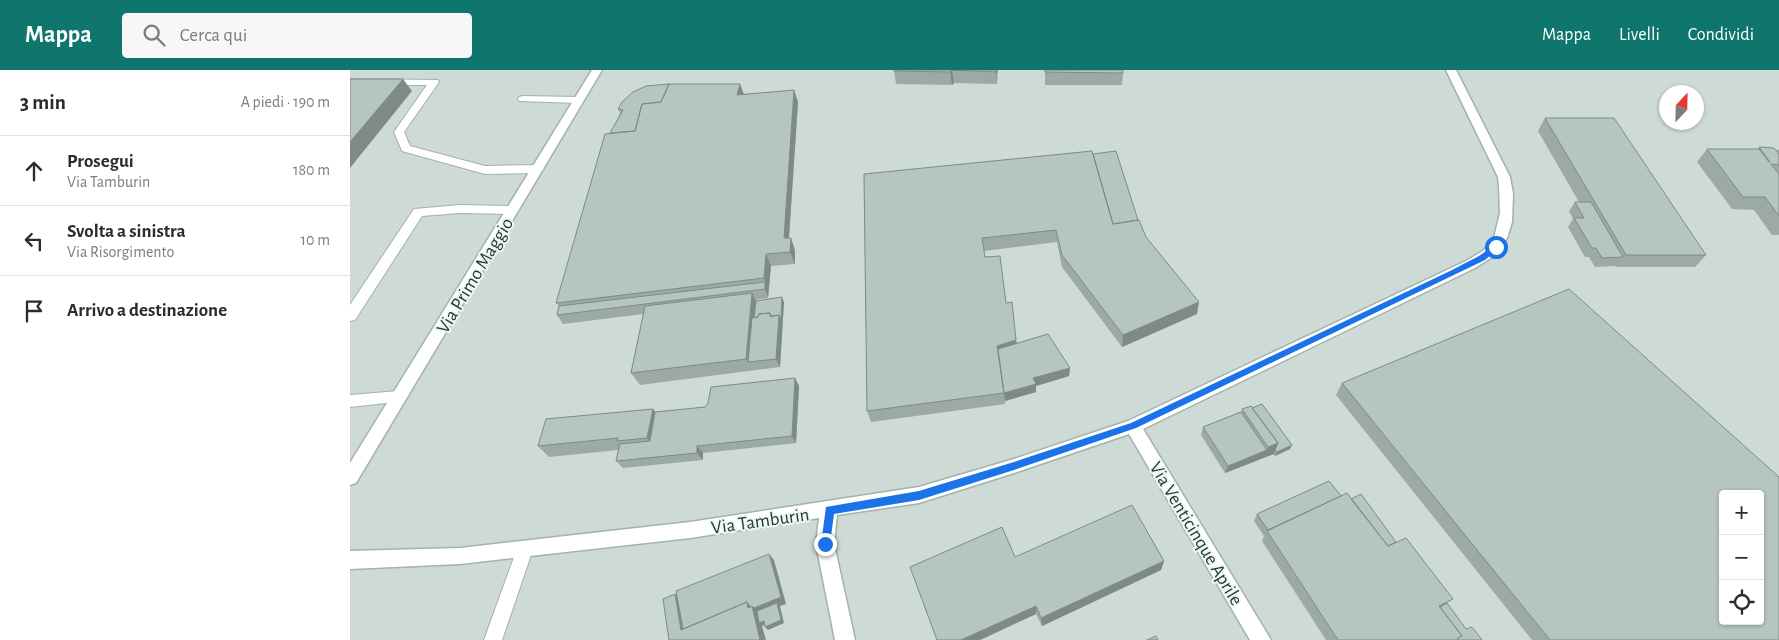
<!DOCTYPE html>
<html lang="it">
<head>
<meta charset="utf-8">
<style>
	:root { --surface:#fff; --page:#f7f7f7; --text:#2b2b33; --muted:#7c7c81; --line:#e1e1e2; --accent:#0f766e }
	body { margin:0; font-family:"Alegreya Sans",sans-serif; background:var(--page); color:var(--text) }
	.controls { position:absolute; right:15px; bottom:15px; display:grid; overflow:hidden; border-radius:5px; box-shadow:0 1px 4px #0004 }
	.controls button { width:45px; height:45px; display:grid; place-items:center; padding:0; border:0; border-bottom:1px solid var(--line); background:var(--surface); color:var(--text); font:25px sans-serif }
	.compass { position:absolute; left:1309px; top:15px; width:45px; height:45px; border-radius:50%; background:var(--surface); box-shadow:0 1px 4px #0004; rotate:22deg }
	.stop { position:absolute; width:15px; height:15px; margin:-11px; border:4px solid #1a73e8; border-radius:50%; background:#fff }
	.stop.end { background:#1a73e8; border-color:#fff; box-shadow:0 1px 5px #0008 }
	.list { margin:0; padding:0; list-style:none }
	h2 { display:flex; justify-content:space-between; align-items:center; height:65px; margin:0; padding:0 20px; font-size:21px }
	h2 small { font-size:16px; font-weight:400; color:var(--muted) }
	.list li { display:grid; grid-template-columns:32px 1fr auto; gap:15px; align-items:center; box-sizing:border-box; height:70px; padding:0 20px; border-top:1px solid var(--line) }
	.list b { display:block; font-size:19px; white-space:nowrap }
	.list p { margin:0; font-size:16px; white-space:nowrap; color:var(--muted) }
	.list em { font-size:16px; font-style:normal; color:var(--muted) }
	.icon { flex:none; width:28px; height:28px; fill:none; stroke:currentColor; stroke-width:2; stroke-linecap:round; stroke-linejoin:round }
	.map { position:relative; flex:none; width:1429px; height:570px; overflow:hidden }
	header { display:flex; align-items:center; gap:30px; box-sizing:border-box; height:70px; padding:0 25px; background:var(--accent); color:#fff }
	header strong { font-size:24px }
	nav { display:flex; gap:28px; margin-inline-start:auto; font-size:18px }
	.search { width:350px; height:45px; background:var(--page); display:flex; align-items:center; gap:12px; box-sizing:border-box; padding:0 18px; border-radius:5px; color:var(--muted); font-size:19px }
	main { display:flex }
	aside { flex:1; background:var(--surface) }
	.map>svg:first-child { display:block }
	.built { fill:#cddad5; fill-rule:evenodd }
	.lines { fill:none; stroke-linecap:round; stroke-linejoin:round }
	.lane-casing { stroke:#a2b2ad; stroke-width:2 }
	.street-casing { stroke:#a2b2ad; stroke-width:3 }
	.lane { fill:#fff; fill-rule:evenodd }
	.street { fill:#fff; fill-rule:evenodd }
	.wall { fill:#9ca9a4 }
	.shaded-wall { fill:#7f8a86 }
	.building { fill:#b5c5bf; stroke:#7f8a86; fill-rule:evenodd }
	.route { fill:#1a73e8 }
	.labels { text-anchor:middle; stroke-width:4; stroke-linejoin:round; paint-order:stroke }
	.street-label { font-size:19px; fill:#213a35; stroke:#eff7f4 }
</style>
</head>
<body>
<header>
<strong>Mappa</strong>
<div class="search"><svg class="icon" aria-label="search" viewBox="0 0 24 24"><circle cx="10" cy="10" r="6"/><path d="M15 15l6 6"/></svg>Cerca qui</div>
<nav><a>Mappa</a><a>Livelli</a><a>Condividi</a></nav>
</header>
<main>
<aside>
<h2>3 min<small>A piedi · 190 m</small></h2>
<ul class="list">
<li><svg class="icon" aria-label="ahead" viewBox="0 0 24 24"><path d="M12 20V5M6 11l6-6 6 6"/></svg><div><b>Prosegui</b><p>Via Tamburin</p></div><em>180 m</em></li>
<li><svg class="icon" aria-label="left" viewBox="0 0 24 24"><path d="M17 20v-9H6M10 6l-5 5 5 5"/></svg><div><b>Svolta a sinistra</b><p>Via Risorgimento</p></div><em>10 m</em></li>
<li><svg class="icon" aria-label="arrive" viewBox="0 0 24 24"><path d="M6 21V4h12l-3 4 3 4H6"/></svg><div><b>Arrivo a destinazione</b></div></li>
</ul>
</aside>
<div class="map">
<svg width="1429" height="570" viewBox="0 0 1429 570">
	<rect width="100%" height="100%" fill="#dfeae6"/>
	<path class="built" d="M0,0H1429V570H0ZM1316,22H1346V52H1316ZM1373,424H1410V551H1373Z"/>
	<g class="lines">
		<defs>
			<path id="lane" d="M0,9L88,10L89,12L54,62L60,76L135,96L188,95L194,99L188,103L135,104L52,81L44,62L77,15H0Z
				M173,26L229,27L234,30L229,33L169,31L168,29L169,27Z
				M110,135L163,136L169,140L163,144L110,143L72,146L5,250L0,251V235L64,139Z
				M49,321L54,323L56,327L54,331L0,337V325Z
				M175,471L181,474L183,479L152,570H134L167,479L169,474Z"/>
			<path id="street" d="M242,0H252L6,413L0,415V393Z
				M1096,0H1106L1160,107L1163,124L1162,152L1157,168L1147,184L1125,198L793,359L921,570H900L779,364L664,403L569,433L487,445L484,474L505,570H485L466,474L469,448L340,468L110,494L0,499V481L110,478L340,452L569,417L664,389L778,351L1116,191L1133,181L1144,168L1150,143L1149,116L1148,107Z"/>
		</defs>
		<use href="#lane" class="lane-casing"/>
		<use href="#street" class="street-casing"/>
		<use href="#lane" class="lane"/>
		<use href="#street" class="street"/>
	</g>
	<path class="wall" d="M544,0H648L647,14L604,13L602,15L546,14Z
		M695,0L773,3L772,15H695Z
		M444,20L448,32L439,168H441L445,181V194L421,196L418,228L405,230L406,231L434,232L430,297L290,315L281,303L293,244L213,254L207,245L209,236L206,233L270,43L268,39L394,24Z
		M1195,48L1356,185L1345,197H1267L1266,196L1245,197L1239,187H1235L1218,157L1223,149L1219,141L1225,132H1229L1188,61Z
		M1409,77L1426,81L1429,79V165H1422L1404,140L1382,139L1347,92L1357,79H1408Z
		M743,84L788,150L796,167L847,244L772,277L712,197L707,172L634,181L635,187L656,233L667,273L720,298L719,306L686,316V322L655,331V334L521,352L517,341L514,104Z
		M445,308L449,316L446,373L353,383V390L273,398L266,391L268,380L199,387L188,376L303,339L305,342L355,337Z
		M992,313L1429,570H1182L986,325Z
		M892,339L940,379L925,386L923,384L875,403L851,365L853,357L891,342Z
		M991,426L1001,429L1046,472L1097,534L1116,559L1132,570H976L912,471L914,466L904,451L907,444Z
		M665,487L814,491L811,500L692,556L686,544L630,570H587Z"/>
	<path class="shaded-wall" d="M602,0L604,13L602,15L600,2Z
		M646,0H647V14Z
		M53,9L62,21L0,98V72Z
		M390,14L395,27L387,25Z
		M444,20L448,32L438,181L434,168Z
		M441,168L445,181V194L440,182Z
		M416,184L421,196L418,228L415,219V212L414,208Z
		M402,223L408,235L398,292L396,289Z
		M432,227L434,232L430,297L426,289L429,245Z
		M849,232L847,244L772,277L773,265Z
		M666,270L667,282L649,288L647,276Z
		M720,298L719,306L686,316V322L655,331L654,323L683,308Z
		M445,308L449,316L446,373L442,366Z
		M303,339L311,350L306,379L297,368Z
		M928,373L924,384L875,403L878,396L917,380L918,377Z
		M942,375L940,379L925,386L927,382Z
		M347,376L353,383V390L347,383Z
		M419,484L424,490L436,534L430,536L434,553L418,560L415,557L431,550L428,537L410,544L411,552L414,551L417,554L412,556L416,570H410L404,544L402,542L340,568L331,560L325,524L334,533L339,560L398,535L397,532L403,538L402,536L404,538L431,527Z
		M814,491L811,500L692,556L691,548Z
		M686,536V544L630,570H611Z"/>
	<path class="building" d="M544,0H646V2L602,0L600,2L544,1Z
		M695,0H773V3L695,2Z
		M0,9H53L0,72Z
		M319,14H390L387,25L444,20L434,168H441L440,182L416,184L414,208L206,233L255,64L285,61L292,34L311,32Z
		M319,14L311,32L292,34L285,61L260,63L273,40L268,39L272,32L283,22L296,16Z
		M1195,48H1264L1356,185H1276Z
		M1409,77L1424,78L1429,84V95L1421,94L1429,104V146L1415,127H1393L1357,79H1409L1419,92H1420Z
		M742,81L763,154L789,150L796,167L849,232L773,265L712,185L706,160L632,168L635,187L650,186L656,233L662,232L666,270L647,276L654,323L517,341L514,104Z
		M766,81L788,150L763,154L743,84Z
		M1225,132H1241L1273,187L1252,188L1246,178H1242L1224,148H1234Z
		M415,212V219L207,245L209,236Z
		M1219,219L1429,407V570H1200L992,313ZM1373,424H1410V551H1373Z
		M402,223L396,289L281,303L295,236Z
		M432,227L431,250L429,245L421,246L420,243L409,244L408,247L404,248L406,231Z
		M420,243V247L429,245L426,289L398,292L402,248L408,247L409,244Z
		M698,264L720,298L683,308L686,314L654,323L648,279Z
		M445,308L442,366L347,376V383L266,391L270,374L300,371L305,342L355,337L358,333L361,317Z
		M912,334L942,375L927,382L925,380L928,373L902,338Z
		M901,336L928,373L918,377L892,339Z
		M303,339L297,368L267,371L268,368L188,376L196,349Z
		M891,342L917,380L878,396L853,357Z
		M979,411L991,426L918,460L907,444Z
		M997,423L1038,476L1056,468L1103,529L1089,536L1112,566L1107,569L1108,570H988L917,461Z
		M1011,424L1046,472L1038,476L1001,429Z
		M782,435L814,491L691,548L686,536L611,570H587L560,497L652,457L665,487Z
		M419,484L431,527L404,538L402,536L400,537L399,535L397,532L333,559L326,521Z
		M325,524L331,560L397,532L398,538L402,536L410,570H319L313,529Z
		M427,533L431,550L415,557L414,551L409,553L407,541Z
		M1097,533L1116,559L1122,557L1132,570H1108L1107,569L1112,566L1090,537Z
		M806,566L808,570H797Z"/>
	<path class="route" d="M1146,174L1149,177L1148,179L1135,190L786,358L664,400L569,430L484,444L480,474L479,478H472L471,474L476,437L569,421L664,392L781,353L1100,201L1129,186Z"/>
	<g class="labels">
		<g class="street-label">
			<text transform="translate(124 205) rotate(-59)" y="7">Via Primo Maggio</text>
			<text transform="translate(410 450) rotate(-8)" y="7">Via Tamburin</text>
			<text transform="translate(847 463) rotate(59)" y="7">Via Venticinque Aprile</text>
		</g>
	</g>
</svg>
<div class="controls">
<button>+</button>
<button>−</button>
<button><svg class="icon" aria-label="locate" viewBox="0 0 24 24"><circle cx="12" cy="12" r="6"/><path d="M12 2v4M12 18v4M2 12h4M18 12h4"/></svg></button>
</div>
<svg class="compass" viewBox="-18 -18 36 36"><path d="M0-13l5 13h-10z" fill="#e53935"/><path d="M0 13l5-13h-10z" fill="#7c7c81"/></svg>
<div class="stop" style="left:1146px;top:177px"></div>
<div class="stop end" style="left:475px;top:474px"></div>
</div>
</main>
</body>
</html>
